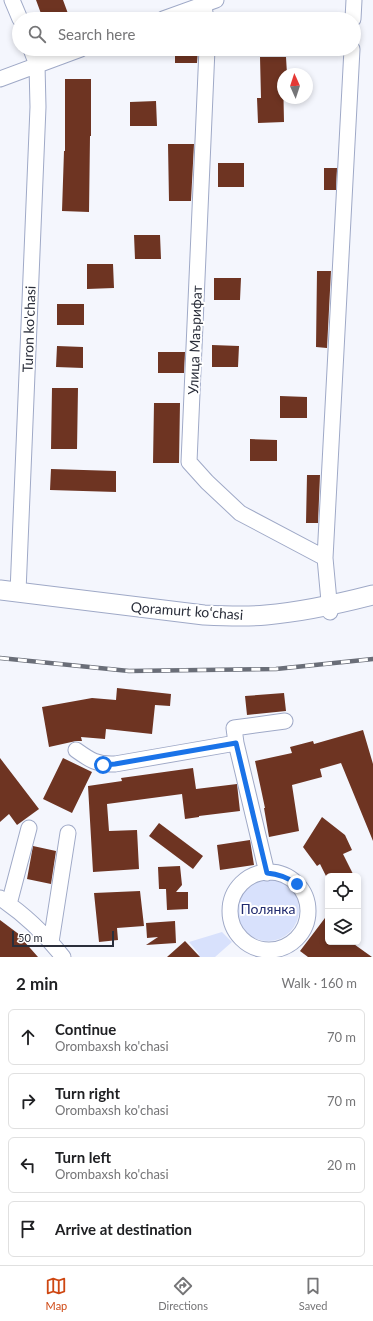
<!DOCTYPE html>
<html lang="en">
<head>
<meta charset="utf-8">
<style>
	:root { --surface:#fff; --page:#f6f6f6; --text:#202124; --muted:#757577; --line:#e0e0e0; --accent:#ce4712 }
	body { margin:0; font-family:Lato,sans-serif; background:var(--page); color:var(--text) }
	.controls { position:absolute; right:12px; bottom:12px; display:grid; overflow:hidden; border-radius:6px; box-shadow:0 2px 6px #0003 }
	.controls button { width:36px; height:36px; display:grid; place-items:center; padding:0; border:0; border-bottom:1px solid var(--line); background:var(--surface); color:var(--text); font:20px sans-serif }
	.compass { position:absolute; left:277px; top:68px; width:36px; height:36px; border-radius:50%; background:var(--surface); box-shadow:0 2px 6px #0003; rotate:357deg }
	.scale { position:absolute; left:12px; bottom:10px; width:102px; box-sizing:border-box; padding-left:4px; border:2px solid #2a2e3a; border-top:0; font-size:11px; line-height:14px; white-space:nowrap; color:#2a2e3a; -webkit-text-stroke:3px #fff; paint-order:stroke }
	.stop { position:absolute; width:12px; height:12px; margin:-9px; border:3px solid #1a73e8; border-radius:50%; background:#fff }
	.stop.end { background:#1a73e8; border-color:#fff; box-shadow:0 1px 4px #0008 }
	.list { margin:0; padding:0; list-style:none }
	h2 { display:flex; justify-content:space-between; align-items:center; height:52px; margin:0; padding:0 16px; font-size:17px }
	h2 small { font-size:13px; font-weight:400; color:var(--muted) }
	.list li { display:grid; grid-template-columns:26px 1fr auto; gap:12px; align-items:center; box-sizing:border-box; height:56px; margin:0 8px 8px; padding:0 8px; border:1px solid var(--line); border-radius:6px }
	.list b { display:block; font-size:15px; white-space:nowrap }
	.list p { margin:0; font-size:13px; white-space:nowrap; color:var(--muted) }
	.list em { font-size:13px; font-style:normal; color:var(--muted) }
	.icon { flex:none; width:22px; height:22px; fill:none; stroke:currentColor; stroke-width:2; stroke-linecap:round; stroke-linejoin:round }
	.map { position:relative; flex:none; width:373px; height:957px; overflow:hidden }
	.search { position:absolute; background:var(--surface); box-shadow:0 2px 6px #0003; left:12px; right:12px; top:12px; height:44px; display:flex; align-items:center; gap:10px; box-sizing:border-box; padding:0 14px; border-radius:22px; color:var(--muted); font-size:15px }
	.sheet { height:308px; background:var(--surface) }
	nav { display:flex; justify-content:space-around; align-items:center; box-sizing:border-box; height:56px; border-top:1px solid var(--line); background:var(--surface); font-size:11px; color:var(--muted) }
	nav a { display:grid; justify-items:center; gap:2px }
	nav .on { color:var(--accent) }
	.map>svg:first-child { display:block }
	.green { fill:#d8e1fc }
	.building { fill:#6e3422 }
	.lines { fill:none; stroke-linecap:round; stroke-linejoin:round }
	.minor-casing { stroke:#9fa9c7; stroke-width:17 }
	.major-casing { stroke:#9fa9c7; stroke-width:21 }
	.minor { stroke:#fff; stroke-width:15 }
	.major { stroke:#fff; stroke-width:19 }
	.rail-casing { stroke:#6a6e78; stroke-width:4.5 }
	.rail { stroke:#fff; stroke-width:3; stroke-dasharray:9; stroke-linecap:butt }
	.route { stroke:#1a73e8; stroke-width:5 }
	.labels { text-anchor:middle; stroke-width:4; stroke-linejoin:round; paint-order:stroke }
	.street-label { font-size:14px; fill:#2a2e3a; stroke:#fff }
	.park-label { font-size:14px; fill:#212c70; stroke:#fff }
</style>
</head>
<body>
<div class="map">
<svg width="373" height="957" viewBox="0 0 373 957">
	<rect width="100%" height="100%" fill="#f4f6fd"/>
	<path class="green" d="M237 910a31 31 0 1 1 62 0a31 31 0 1 1-62 0Z
		M222,932L232,942L215,957H196L199,954L189,942Z"/>
	<path class="building" d="M36,0H63L70,19H43Z
		M175,49H198L197,63H175Z
		M260,57H286L287,74H283L284,122L258,123L257,98H261Z
		M65,79H91V136H90L89,212L62,211L64,151H65Z
		M156,101L157,126H130V102Z
		M168,144H194L191,201H169Z
		M218,163H244V187H218Z
		M324,168H337L336,190H324Z
		M134,235H160L161,259H135Z
		M87,264H113L114,288L87,289Z
		M317,271H331L327,348L316,347Z
		M214,278H241L240,300H214Z
		M57,304H84V325H57Z
		M212,345L239,346L238,367H212Z
		M57,346L83,347V368L56,367Z
		M158,352H185L184,373H158Z
		M52,388H78L77,449H51Z
		M280,396L307,397V418H280Z
		M154,403H180L179,463H153Z
		M250,439L277,440V461H250Z
		M51,469L116,471V492L50,490Z
		M307,475H320L318,523H306Z
		M117,688L171,694L170,706L155,705L152,734L106,729L105,739L81,737L82,741H76L49,747L42,707L92,698L116,700Z
		M284,693L286,711L247,715L245,696Z
		M363,730L373,764V841L341,763L320,769L322,777L292,785L299,831L269,837L264,808H265L255,761L292,753L290,747L313,741L314,744Z
		M0,758L39,809L17,825L9,814L0,822Z
		M63,758L92,772L72,813L43,799Z
		M193,768L196,789L237,784L240,811L199,816V817L185,819L182,794L107,804L109,831L137,830L139,869L93,872L88,786L122,781L121,778Z
		M322,817L345,835L352,850L343,854L354,876H326L320,864L317,866L303,847Z
		M159,823L203,856L193,869L149,836Z
		M250,840L254,865L220,870L217,845Z
		M33,846L56,851L51,884L27,879Z
		M180,866L182,885L176,892H188V909L167,910L166,889H159L158,867Z
		M140,891L144,926L117,928L118,940L99,942L94,893Z
		M328,914V942H351L372,957H308L300,951Z
		M0,920L24,938L23,940L38,957H0Z
		M175,921L176,943L146,945L158,937L147,938L146,923Z
		M185,941L200,957H167Z"/>
	<g class="lines">
		<defs>
			<path id="minor" d="M12,0L20,19
				M203,0L206,19
				M163,19L216,0
				M353,19L354,0
				M207,49L189,462L207,482L240,513L325,558
				M0,79L81,49
				M18,592L38,107L37,65L31,49
				M330,612L325,558L352,49
				M236,743L234,728L285,721
				M76,750C90,760 97,765 115,764L236,743L267,873
				M230 911a39 39 0 1 1 78 0a39 39 0 1 1-78 0Z
				M0,898C24,914 45,934 63,957
				M9,904L29,828
				M51,942L68,833"/>
			<path id="major" d="M0,590L204,615C225,616 246,617 266,615C303,612 338,604 373,595"/>
		</defs>
		<use href="#minor" class="minor-casing"/>
		<use href="#major" class="major-casing"/>
		<use href="#minor" class="minor"/>
		<use href="#major" class="major"/>
		<defs>
			<path id="rail" d="M0,658L129,671L276,669L373,659"/>
		</defs>
		<use href="#rail" class="rail-casing"/>
		<use href="#rail" class="rail"/>
	</g>
	<g class="lines">
		<path class="route" d="M103,765L115,764L236,743L267,873C279,874 287,877 297,884"/>
	</g>
	<g class="labels">
		<g class="street-label">
			<text transform="translate(29 329) rotate(-88)" y="5">Turon ko'chasi</text>
			<text transform="translate(195 340) rotate(-88)" y="5">Улица Маърифат</text>
			<text transform="translate(187 611) rotate(4)" y="5">Qoramurt koʻchasi</text>
		</g>
		<g class="park-label">
			<text x="268" y="914">Полянка</text>
		</g>
	</g>
</svg>
<div class="controls">
<button><svg class="icon" aria-label="locate" viewBox="0 0 24 24"><circle cx="12" cy="12" r="6"/><path d="M12 2v4M12 18v4M2 12h4M18 12h4"/></svg></button>
<button><svg class="icon" aria-label="layers" viewBox="0 0 24 24"><path d="M12 4l9 5-9 5-9-5zM3 14l9 5 9-5"/></svg></button>
</div>
<svg class="compass" viewBox="-18 -18 36 36"><path d="M0-13l5 13h-10z" fill="#e53935"/><path d="M0 13l5-13h-10z" fill="#757577"/></svg>
<div class="scale">50 m</div>
<div class="stop" style="left:103px;top:765px"></div>
<div class="stop end" style="left:297px;top:884px"></div>
<div class="search"><svg class="icon" aria-label="search" viewBox="0 0 24 24"><circle cx="10" cy="10" r="6"/><path d="M15 15l6 6"/></svg>Search here</div>
</div>
<section class="sheet">
<h2>2 min<small>Walk · 160 m</small></h2>
<ul class="list">
<li><svg class="icon" aria-label="ahead" viewBox="0 0 24 24"><path d="M12 20V5M6 11l6-6 6 6"/></svg><div><b>Continue</b><p>Orombaxsh ko'chasi</p></div><em>70 m</em></li>
<li><svg class="icon" aria-label="right" viewBox="0 0 24 24"><path d="M7 20v-9h11M14 6l5 5-5 5"/></svg><div><b>Turn right</b><p>Orombaxsh ko'chasi</p></div><em>70 m</em></li>
<li><svg class="icon" aria-label="left" viewBox="0 0 24 24"><path d="M17 20v-9H6M10 6l-5 5 5 5"/></svg><div><b>Turn left</b><p>Orombaxsh ko'chasi</p></div><em>20 m</em></li>
<li><svg class="icon" aria-label="arrive" viewBox="0 0 24 24"><path d="M6 21V4h12l-3 4 3 4H6"/></svg><div><b>Arrive at destination</b></div></li>
</ul>
</section>
<nav>
<a class="on"><svg class="icon" aria-label="map" viewBox="0 0 24 24"><path d="M3 6l6-2 6 2 6-2v14l-6 2-6-2-6 2zM9 4v14M15 6v14"/></svg>Map</a>
<a><svg class="icon" aria-label="directions" viewBox="0 0 24 24"><path d="M12 3l9 9-9 9-9-9zM9 14v-3h6M13 9l2 2-2 2"/></svg>Directions</a>
<a><svg class="icon" aria-label="saved" viewBox="0 0 24 24"><path d="M7 4h10v16l-5-4-5 4z"/></svg>Saved</a>
</nav>
</body>
</html>
